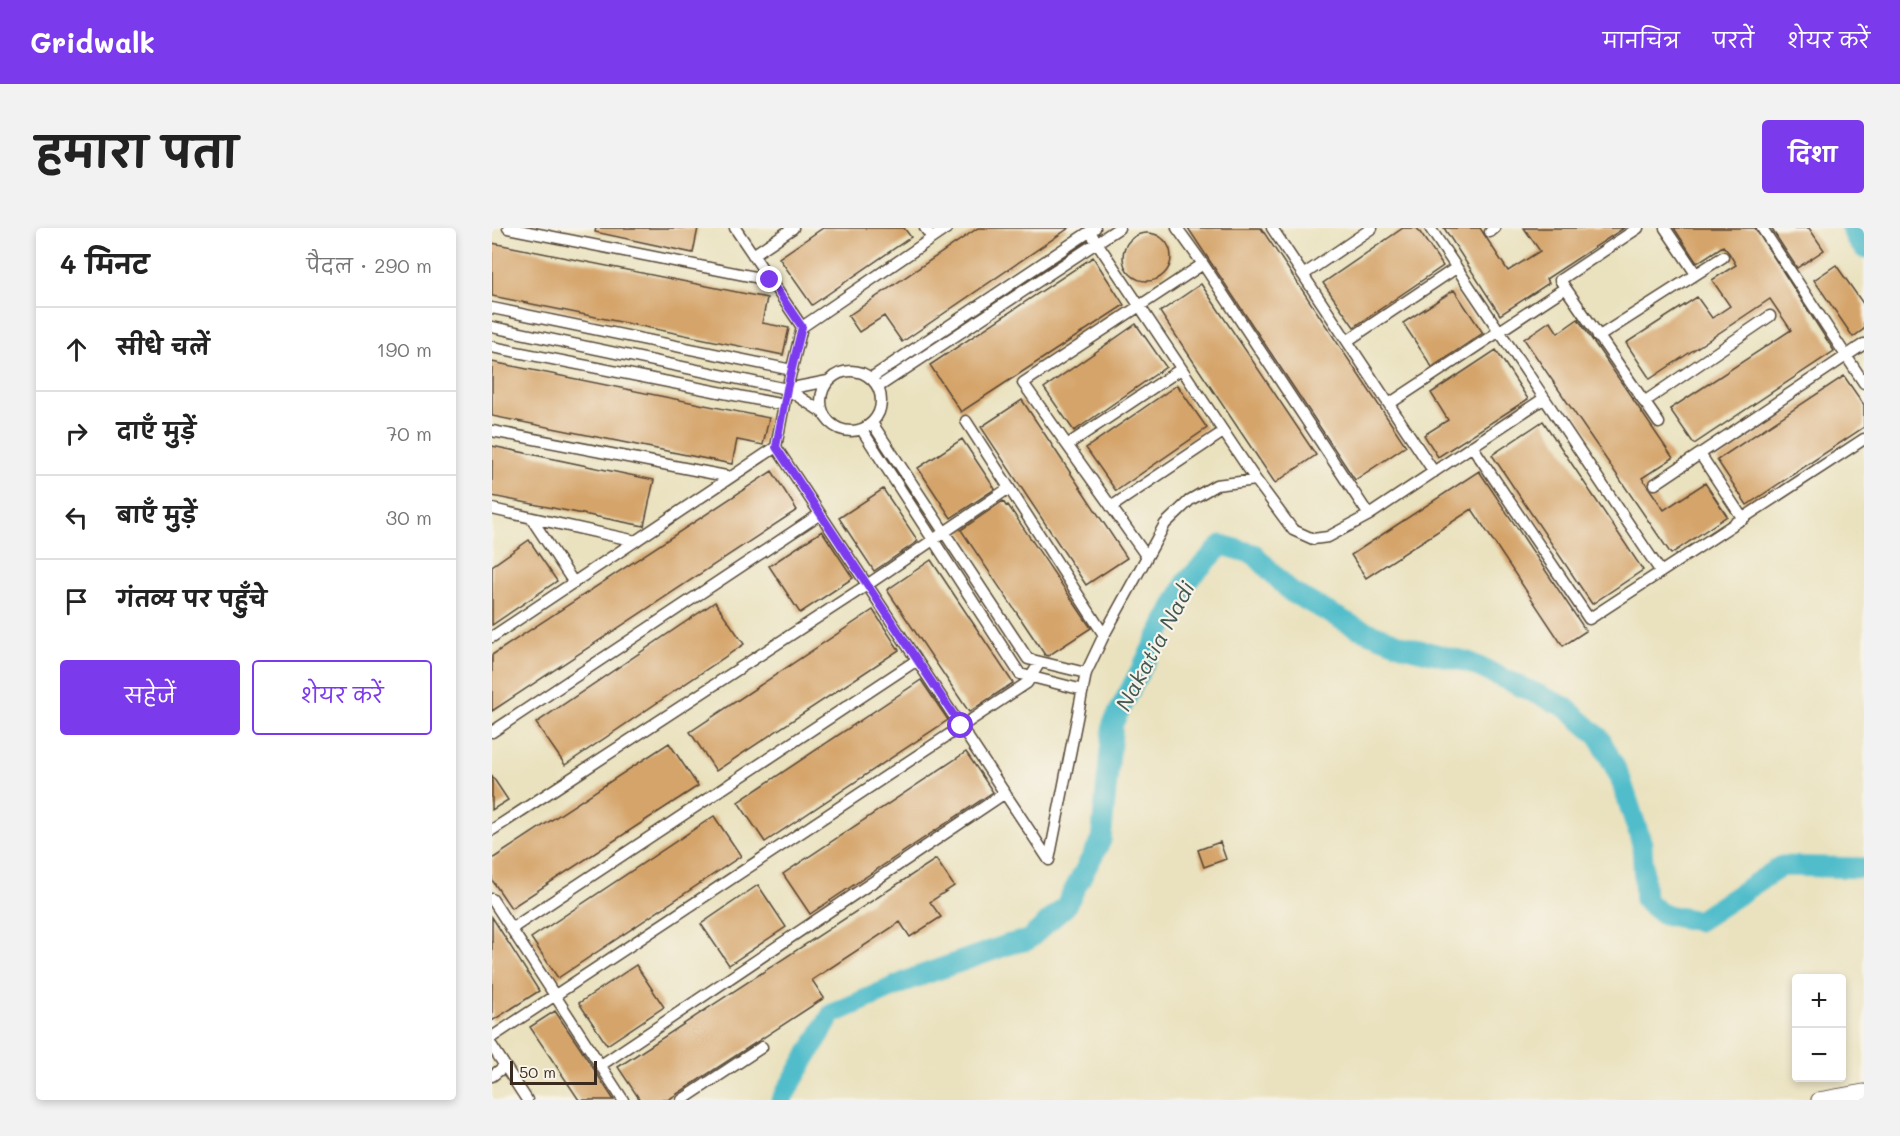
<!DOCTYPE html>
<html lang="hi">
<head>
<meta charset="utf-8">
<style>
	:root { --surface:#fff; --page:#f2f2f2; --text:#222; --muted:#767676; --line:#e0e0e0; --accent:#7c3aed }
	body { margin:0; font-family:Mali,"Playpen Sans Deva",sans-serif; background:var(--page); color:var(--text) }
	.controls { position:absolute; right:18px; bottom:18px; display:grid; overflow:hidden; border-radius:6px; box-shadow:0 3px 9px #0003 }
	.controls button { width:54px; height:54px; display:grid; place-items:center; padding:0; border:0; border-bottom:2px solid var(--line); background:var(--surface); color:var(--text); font:30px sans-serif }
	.scale { position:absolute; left:18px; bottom:15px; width:87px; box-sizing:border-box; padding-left:6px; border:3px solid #3b2a1e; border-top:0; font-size:16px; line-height:21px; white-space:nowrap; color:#3b2a1e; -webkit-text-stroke:4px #f7f3e8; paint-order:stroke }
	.stop { position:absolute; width:18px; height:18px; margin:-14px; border:4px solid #7c3aed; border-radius:50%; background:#fff }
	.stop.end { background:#7c3aed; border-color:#fff; box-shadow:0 2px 6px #0008 }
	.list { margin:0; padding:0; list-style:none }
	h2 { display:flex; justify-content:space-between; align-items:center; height:78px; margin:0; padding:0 24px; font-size:26px }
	h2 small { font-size:20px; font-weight:400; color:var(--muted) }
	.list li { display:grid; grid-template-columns:39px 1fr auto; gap:18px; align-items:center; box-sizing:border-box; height:84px; padding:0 24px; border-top:2px solid var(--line) }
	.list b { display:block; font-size:22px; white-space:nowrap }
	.list em { font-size:20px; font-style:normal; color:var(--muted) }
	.actions { display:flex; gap:12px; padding:18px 24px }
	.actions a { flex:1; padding:14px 0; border:2px solid var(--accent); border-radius:6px; text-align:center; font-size:21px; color:var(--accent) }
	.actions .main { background:var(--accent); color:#fff }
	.icon { flex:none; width:33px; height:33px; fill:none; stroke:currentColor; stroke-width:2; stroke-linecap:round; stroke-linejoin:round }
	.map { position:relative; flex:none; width:1372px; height:872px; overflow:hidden; border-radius:6px }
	header { display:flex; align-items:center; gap:36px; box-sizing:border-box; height:84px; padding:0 30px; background:var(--accent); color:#fff }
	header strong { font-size:28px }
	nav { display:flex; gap:33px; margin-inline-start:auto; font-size:21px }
	.intro { display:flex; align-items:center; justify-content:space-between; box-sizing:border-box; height:144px; padding:0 36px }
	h1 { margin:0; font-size:42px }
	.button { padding:15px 27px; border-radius:6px; background:var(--accent); color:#fff; font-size:21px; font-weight:700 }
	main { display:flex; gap:36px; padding:0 36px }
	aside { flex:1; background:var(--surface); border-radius:6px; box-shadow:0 3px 9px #0003 }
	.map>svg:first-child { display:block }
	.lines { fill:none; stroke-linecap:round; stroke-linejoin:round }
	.river { stroke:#51bdcb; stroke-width:21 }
	.building { fill:#d5a46b }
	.street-casing { stroke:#554636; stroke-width:13 }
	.secondary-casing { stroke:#554636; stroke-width:17 }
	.street { stroke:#fff; stroke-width:10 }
	.secondary { stroke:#fff; stroke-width:15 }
	.route { stroke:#7c3aed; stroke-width:8 }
	.labels { text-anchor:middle; stroke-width:4.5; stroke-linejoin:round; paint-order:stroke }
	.water-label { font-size:22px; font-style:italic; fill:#425652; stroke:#f7f3e8 }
</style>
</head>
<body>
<header>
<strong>Gridwalk</strong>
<nav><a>मानचित्र</a><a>परतें</a><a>शेयर करें</a></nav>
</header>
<div class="intro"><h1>हमारा पता</h1><a class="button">दिशा</a></div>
<main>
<aside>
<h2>4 मिनट<small>पैदल · 290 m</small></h2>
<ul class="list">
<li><svg class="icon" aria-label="ahead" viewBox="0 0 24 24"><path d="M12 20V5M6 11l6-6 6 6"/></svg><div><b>सीधे चलें</b></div><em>190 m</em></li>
<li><svg class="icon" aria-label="right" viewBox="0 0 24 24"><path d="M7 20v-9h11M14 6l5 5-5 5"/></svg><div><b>दाएँ मुड़ें</b></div><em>70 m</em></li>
<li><svg class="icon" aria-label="left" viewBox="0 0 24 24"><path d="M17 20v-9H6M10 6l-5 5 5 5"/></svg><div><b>बाएँ मुड़ें</b></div><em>30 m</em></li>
<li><svg class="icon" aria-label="arrive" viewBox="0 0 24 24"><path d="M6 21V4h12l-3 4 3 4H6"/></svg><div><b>गंतव्य पर पहुँचे</b></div></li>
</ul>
<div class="actions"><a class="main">सहेजें</a><a>शेयर करें</a></div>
</aside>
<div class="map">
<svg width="1372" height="872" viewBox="0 0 1372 872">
	<rect width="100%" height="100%" fill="#f7f3e8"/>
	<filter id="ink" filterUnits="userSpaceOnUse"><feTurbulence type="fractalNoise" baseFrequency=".0167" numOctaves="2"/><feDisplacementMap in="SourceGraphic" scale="12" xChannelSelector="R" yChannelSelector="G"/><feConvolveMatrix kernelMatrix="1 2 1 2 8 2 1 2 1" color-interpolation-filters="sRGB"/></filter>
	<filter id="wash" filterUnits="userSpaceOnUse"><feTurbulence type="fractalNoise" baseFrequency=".008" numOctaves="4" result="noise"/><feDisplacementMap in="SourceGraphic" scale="24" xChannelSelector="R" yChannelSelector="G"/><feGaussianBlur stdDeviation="1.35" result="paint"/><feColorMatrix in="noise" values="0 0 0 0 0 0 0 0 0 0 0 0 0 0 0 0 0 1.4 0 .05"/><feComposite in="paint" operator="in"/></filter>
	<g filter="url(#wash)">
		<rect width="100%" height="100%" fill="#eae2bf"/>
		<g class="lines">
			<path class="river" d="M1359,0L1365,12L1372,20
				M289,872L340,786L422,750L518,716L536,712L573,679L609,612L621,495L695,353L730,317L762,326L799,364L865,400L915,419L976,434L1073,479L1107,509L1128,549L1150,616L1153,672L1170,686L1206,693L1290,638L1372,640"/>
		</g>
		<g id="blocks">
			<path class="building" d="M104,0H206L201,25L103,4Z
				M331,0H412L419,9L320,77L287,30Z
				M486,0H577L410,114L392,88L367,104L356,88Z
				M696,0H769L914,218L863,252Z
				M911,0H925L951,38L862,99L831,55Z
				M952,0H988L1016,43L1048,23L1032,0H1132L1054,51L1057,55L1008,87Z
				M1182,0H1263L1342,123L1202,216L1178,181L1299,102L1278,71L1158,151L1134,115L1205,69L1220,90L1238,78L1220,52L1244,37L1237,25L1231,18L1205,35Z
				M1279,0H1317L1332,22L1305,40Z
				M631 29a24 24 0 1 1 48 0a24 24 0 1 1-48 0Z
				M0,15L275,70L270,95L297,100L291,127L0,68Z
				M601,29L632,77L469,184L438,137Z
				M1344,37L1372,77V101L1361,109L1322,52Z
				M709,56L824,227L783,255L668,84Z
				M962,62L991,105L940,139L911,95Z
				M1086,91L1181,230L1150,250L1172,282L1213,255L1235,288L1179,326L1032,111L1058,93L1066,105Z
				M644,96L674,139L582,203L552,160Z
				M1004,122L1036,171L946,229L932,207L956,192L939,165Z
				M0,134L277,190L271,217L245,212L240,236L0,188Z
				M1352,148L1372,177V199L1255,277L1225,232Z
				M685,157L715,200L624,263L594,220Z
				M530,172L635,330L594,357L489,199Z
				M1051,193L1151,342L1100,376L1000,227Z
				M470,211L503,261L459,290L426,240Z
				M0,218L162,252L152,298L0,268Z
				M280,243L305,282L0,483V427Z
				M987,243L1094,403L1071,418L980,281L874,350L859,327Z
				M391,261L426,313L382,343L347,290Z
				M511,273L514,278L516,277L599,400L556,428L553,427L469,302Z
				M330,303L361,350L308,385L277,338Z
				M37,312L65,353L0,397V338Z
				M439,332L521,455L477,484L395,362Z
				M223,374L252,416L73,537L44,495Z
				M381,382L407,422L224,543L198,504Z
				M429,452L456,492L273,614L246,574Z
				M177,515L206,558L19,680L0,652V631Z
				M474,524L501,564L318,686L291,646Z
				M0,548L16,572L0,582Z
				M222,588L249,628L66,750L39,710Z
				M728,614L734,631L712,639L706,622Z
				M444,631L462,658L438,674L449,689L418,709L408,694L320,752L332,770L176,872H148L126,839Z
				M266,657L294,699L237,737L209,696Z
				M0,689L47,763L0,793Z
				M144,737L172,779L115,817L87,775Z
				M63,783L86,817L122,872H87L38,799Z"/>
		</g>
	</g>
	<g filter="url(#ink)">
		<use href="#blocks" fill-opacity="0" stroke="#554636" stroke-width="1.5"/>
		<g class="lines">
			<defs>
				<path id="street" d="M16,0L278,52
					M433,0L440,10
					M685,0L711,36L877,287
					M780,0L942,244
					M938,0L1169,344
					M1146,0L1068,52L1167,195
					M1173,0L1204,46
					M1270,0L1372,155
					M598,4L764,252L801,302L821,311L836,309L877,287L1051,171
					M998,4L1003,0
					M261,27L301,0
					M811,47L880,0
					M0,80L300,142
					M0,99L295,161
					M310,99L455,0
					M1106,109L1231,29
					M855,113L964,40
					M0,119L292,177
					M329 173a30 30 0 1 1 60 0a30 30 0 1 1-60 0Z
					M379,150L603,0
					M386,159L627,0
					M1152,174L1278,88
					M897,176L1073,60
					M330,184L295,161L336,153
					M474,193L612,407
					M380,195L536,431L594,445
					M370,202L528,446L591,462
					M0,203L239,249
					M575,217L689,141
					M980,218L1097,391L1372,211
					M284,219L557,632
					M1208,226L1251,291
					M1163,256L1372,116
					M619,279L731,204
					M0,281L144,313
					M39,290L82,355
					M655,329L531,155L711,36
					M0,409L284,219L295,161L310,99L243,0
					M0,504L328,286
					M0,602L375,357L517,260
					M557,632L594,445L612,407L673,296L698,272L724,257L764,252
					M0,671L131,872
					M19,701L425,432
					M0,809L535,455L548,434
					M0,818L35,872
					M109,837L513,565
					M0,848L13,838
					M190,872L270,819"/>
				<path id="secondary" d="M1327,872L1372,864"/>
			</defs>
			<use href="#street" class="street-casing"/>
			<use href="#secondary" class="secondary-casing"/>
			<use href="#street" class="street"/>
			<use href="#secondary" class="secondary"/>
		</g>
	</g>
	<g class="lines" filter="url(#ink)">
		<path class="route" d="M278,52L310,99L295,161L284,219L469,498"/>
	</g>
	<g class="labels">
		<g class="water-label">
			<text transform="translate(663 418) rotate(-62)" y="8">Nakatia Nadi</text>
		</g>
	</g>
</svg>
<div class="controls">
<button>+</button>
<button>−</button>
</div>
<div class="scale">50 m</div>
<div class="stop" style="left:469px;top:498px"></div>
<div class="stop end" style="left:278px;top:52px"></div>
</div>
</main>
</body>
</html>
